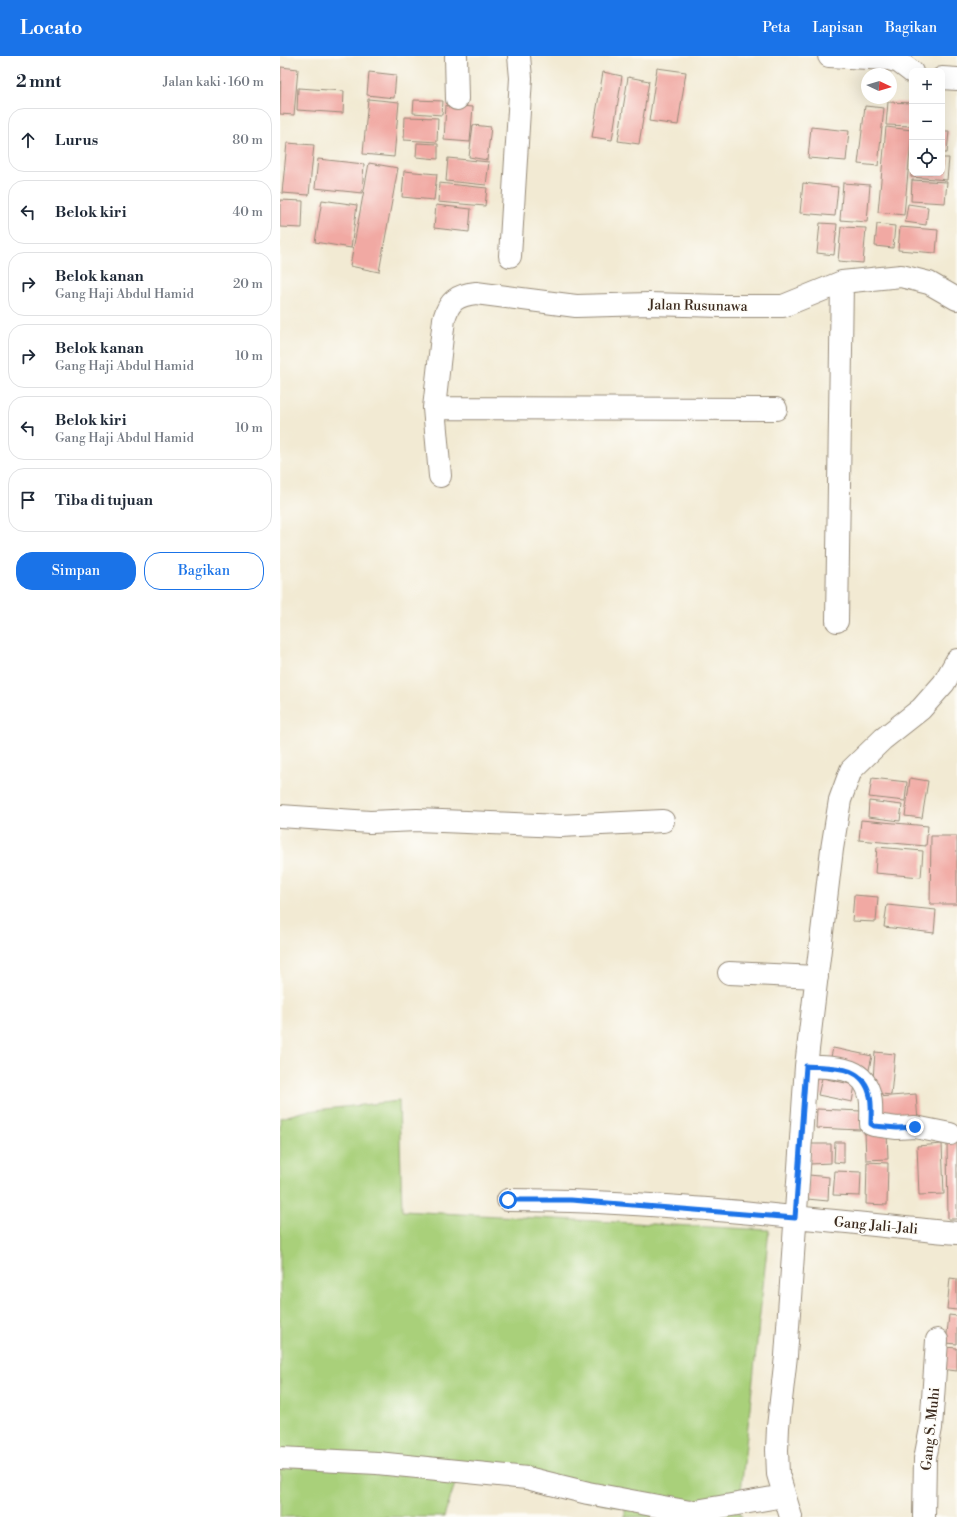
<!DOCTYPE html>
<html lang="id">
<head>
<meta charset="utf-8">
<style>
	:root { --surface:#fff; --page:#f6f6f7; --text:#1f2937; --muted:#747a83; --line:#e0e1e3; --accent:#1a73e8 }
	body { margin:0; font-family:"Libre Bodoni",serif; background:var(--page); color:var(--text) }
	.controls { position:absolute; right:12px; top:12px; display:grid; overflow:hidden; border-radius:8px; box-shadow:0 4px 16px #0002 }
	.controls button { width:36px; height:36px; display:grid; place-items:center; padding:0; border:0; border-bottom:1px solid var(--line); background:var(--surface); color:var(--text); font:20px sans-serif }
	.compass { position:absolute; left:581px; top:12px; width:36px; height:36px; border-radius:50%; background:var(--surface); box-shadow:0 4px 16px #0002; rotate:94deg }
	.stop { position:absolute; width:12px; height:12px; margin:-9px; border:3px solid #1a73e8; border-radius:50%; background:#fff }
	.stop.end { background:#1a73e8; border-color:#fff; box-shadow:0 1px 4px #0008 }
	.list { margin:0; padding:0; list-style:none }
	h2 { display:flex; justify-content:space-between; align-items:center; height:52px; margin:0; padding:0 16px; font-size:17px }
	h2 small { font-size:13px; font-weight:400; color:var(--muted) }
	.list li { display:grid; grid-template-columns:26px 1fr auto; gap:12px; align-items:center; box-sizing:border-box; height:64px; margin:0 8px 8px; padding:0 8px; border:1px solid var(--line); border-radius:16px }
	.list b { display:block; font-size:15px; white-space:nowrap }
	.list p { margin:0; font-size:13px; white-space:nowrap; color:var(--muted) }
	.list em { font-size:13px; font-style:normal; color:var(--muted) }
	.actions { display:flex; gap:8px; padding:12px 16px }
	.actions a { flex:1; padding:9px 0; border:1px solid var(--accent); border-radius:16px; text-align:center; font-size:14px; color:var(--accent) }
	.actions .main { background:var(--accent); color:#fff }
	.icon { flex:none; width:22px; height:22px; fill:none; stroke:currentColor; stroke-width:2; stroke-linecap:round; stroke-linejoin:round }
	.map { position:relative; flex:none; width:677px; height:1461px; overflow:hidden }
	header { display:flex; align-items:center; gap:24px; box-sizing:border-box; height:56px; padding:0 20px; background:var(--accent); color:#fff }
	header strong { font-size:19px }
	nav { display:flex; gap:22px; margin-inline-start:auto; font-size:14px }
	main { display:flex }
	aside { flex:1; background:var(--surface) }
	.map>svg:first-child { display:block }
	.green { fill:#a9d07a; stroke:#727d4c }
	.building { fill:#f1a9a3 }
	.lines { fill:none; stroke-linecap:round; stroke-linejoin:round }
	.minor-casing { stroke:#968a78; stroke-width:24 }
	.minor { stroke:#fff; stroke-width:22 }
	.route { stroke:#1a73e8; stroke-width:5 }
	.labels { text-anchor:middle; stroke-width:3; stroke-linejoin:round; paint-order:stroke }
	.street-label { font-size:14px; fill:#3b2a1e; stroke:#fdfcf7 }
</style>
</head>
<body>
<header>
<strong>Locato</strong>
<nav><a>Peta</a><a>Lapisan</a><a>Bagikan</a></nav>
</header>
<main>
<aside>
<h2>2 mnt<small>Jalan kaki · 160 m</small></h2>
<ul class="list">
<li><svg class="icon" aria-label="ahead" viewBox="0 0 24 24"><path d="M12 20V5M6 11l6-6 6 6"/></svg><div><b>Lurus</b></div><em>80 m</em></li>
<li><svg class="icon" aria-label="left" viewBox="0 0 24 24"><path d="M17 20v-9H6M10 6l-5 5 5 5"/></svg><div><b>Belok kiri</b></div><em>40 m</em></li>
<li><svg class="icon" aria-label="right" viewBox="0 0 24 24"><path d="M7 20v-9h11M14 6l5 5-5 5"/></svg><div><b>Belok kanan</b><p>Gang Haji Abdul Hamid</p></div><em>20 m</em></li>
<li><svg class="icon" aria-label="right" viewBox="0 0 24 24"><path d="M7 20v-9h11M14 6l5 5-5 5"/></svg><div><b>Belok kanan</b><p>Gang Haji Abdul Hamid</p></div><em>10 m</em></li>
<li><svg class="icon" aria-label="left" viewBox="0 0 24 24"><path d="M17 20v-9H6M10 6l-5 5 5 5"/></svg><div><b>Belok kiri</b><p>Gang Haji Abdul Hamid</p></div><em>10 m</em></li>
<li><svg class="icon" aria-label="arrive" viewBox="0 0 24 24"><path d="M6 21V4h12l-3 4 3 4H6"/></svg><div><b>Tiba di tujuan</b></div></li>
</ul>
<div class="actions"><a class="main">Simpan</a><a>Bagikan</a></div>
</aside>
<div class="map">
<svg width="677" height="1461" viewBox="0 0 677 1461">
	<rect width="100%" height="100%" fill="#fdfcf7"/>
	<filter id="ink" filterUnits="userSpaceOnUse"><feTurbulence type="fractalNoise" baseFrequency=".025" numOctaves="2"/><feDisplacementMap in="SourceGraphic" scale="8" xChannelSelector="R" yChannelSelector="G"/><feConvolveMatrix kernelMatrix="1 2 1 2 8 2 1 2 1" color-interpolation-filters="sRGB"/></filter>
	<filter id="wash" filterUnits="userSpaceOnUse"><feTurbulence type="fractalNoise" baseFrequency=".012" numOctaves="4" result="noise"/><feDisplacementMap in="SourceGraphic" scale="16" xChannelSelector="R" yChannelSelector="G"/><feGaussianBlur stdDeviation="0.9" result="paint"/><feColorMatrix in="noise" values="0 0 0 0 0 0 0 0 0 0 0 0 0 0 0 0 0 1.4 0 .05"/><feComposite in="paint" operator="in"/></filter>
	<g filter="url(#wash)">
		<rect width="100%" height="100%" fill="#f2ead3"/>
		<path class="green" d="M119,1045L122,1155L489,1174L459,1454L462,1461H345V1452L179,1416L164,1461H0V1062L26,1055Z"/>
		<g id="blocks">
			<path class="building" d="M1,11L18,13L14,59L0,58Z
				M377,12L406,16L398,69L369,65Z
				M89,16L116,19L114,42L87,39Z
				M323,16L342,20L332,84L312,81Z
				M348,21L369,25L359,88L338,85Z
				M18,32L64,35L63,57L17,54Z
				M88,43L119,46L114,101L83,98Z
				M134,44L163,45L162,59L133,57Z
				M608,46L632,47V70L606,69Z
				M166,49L193,51L190,86L164,84Z
				M585,50L604,52L598,110L578,108Z
				M125,61L158,62L157,86L124,84Z
				M193,69L211,71L207,104L189,101Z
				M531,71L569,75L566,105L528,102Z
				M606,71L632,74L624,159L598,156Z
				M662,75H669L667,97H662Z
				M7,87L34,89L29,139L2,137Z
				M137,87L158,88V103L136,101Z
				M168,102L209,106L206,129L166,125Z
				M662,102H669L667,124L631,121V117H662Z
				M38,103L84,108L82,137L35,132Z
				M89,107L118,112L99,216L70,210Z
				M124,115L157,118L154,144L122,141Z
				M632,124L667,126L665,147L631,145Z
				M159,127L207,132L205,150L158,146Z
				M523,127L558,131L555,160L520,157Z
				M563,127L590,129L587,166L560,164Z
				M0,144L23,145L22,172L0,171Z
				M42,144L77,149L71,192L35,186Z
				M628,148L648,151L646,169L625,166Z
				M156,149L191,153L189,176L154,172Z
				M540,167L557,168L554,199L537,197Z
				M597,168L615,170L613,192L595,190Z
				M561,171L586,172L583,207L558,205Z
				M620,171L658,174L656,197L618,194Z
				M592,722L627,726L625,745L589,741Z
				M630,722L648,725L642,762L625,760Z
				M589,745L622,749L620,765L588,761Z
				M581,764L648,770L646,790L579,784Z
				M651,780H677V848H650Z
				M597,791L643,795L641,821L595,817Z
				M574,839L598,841L596,866L572,865Z
				M607,849L656,854L654,877L604,871Z
				M553,992L592,1000L588,1018L549,1010Z
				M595,996L615,998L611,1039L592,1037Z
				M542,1022L575,1029L572,1046L538,1039Z
				M636,1038L638,1066L600,1069L598,1041Z
				M537,1053L581,1055L580,1074L536,1072Z
				M607,1076L608,1103L586,1104L585,1077Z
				M555,1086H564V1107L554,1106Z
				M667,1087H677V1163H668Z
				M530,1088H551V1107L530,1108Z
				M662,1088L664,1138L639,1139L637,1090Z
				M587,1106L608,1107L607,1149L586,1148Z
				M555,1115L581,1116L580,1140L553,1139Z
				M529,1119L549,1121L548,1145L527,1143Z
				M670,1222L677,1223V1254L667,1253Z
				M669,1259L677,1260V1288L666,1287Z
				M664,1291L677,1292V1315L661,1313Z"/>
		</g>
	</g>
	<g filter="url(#ink)">
		<use href="#blocks" fill-opacity="0" stroke="#968a78" stroke-width="1"/>
		<g class="lines">
			<defs>
				<path id="minor" d="M176,0L177,43
					M549,0L609,3L619,6L632,16
					M662,22L677,23
					M230,200L241,22L239,0
					M154,352L496,353
					M160,420L154,352L164,263C169,245 177,239 196,237L296,250L369,248L441,250H503L562,226L621,220L649,227L677,243
					M557,565L562,226
					M0,760L90,766L137,764L280,770L383,765
					M449,917L537,921
					M526,1010C552,1012 583,1008 590,1040C592,1048 591,1059 591,1068L594,1069L617,1072L635,1071L670,1078
					M228,1144C378,1144 528,1163 677,1177
					M0,1402L97,1407L247,1422L308,1437L410,1456L504,1440
					M511,1461L498,1418L497,1394L498,1371L506,1300L526,1010L552,793L560,744L571,714L603,683L641,653L664,627L677,604
					M644,1461L645,1403L651,1372L657,1284"/>
			</defs>
			<use href="#minor" class="minor-casing"/>
			<use href="#minor" class="minor"/>
		</g>
	</g>
	<g class="lines" filter="url(#ink)">
		<path class="route" d="M228,1144H291L515,1162L526,1010C552,1012 583,1008 590,1040C592,1048 591,1059 591,1068L594,1070L617,1072L635,1071"/>
	</g>
	<g class="labels">
		<g class="street-label">
			<text transform="translate(418 249) rotate(1)" y="5">Jalan Rusunawa</text>
			<text transform="translate(596 1169) rotate(5)" y="5">Gang Jali-Jali</text>
			<text transform="translate(650 1373) rotate(-84)" y="5">Gang S. Muhi</text>
		</g>
	</g>
</svg>
<div class="controls">
<button>+</button>
<button>−</button>
<button><svg class="icon" aria-label="locate" viewBox="0 0 24 24"><circle cx="12" cy="12" r="6"/><path d="M12 2v4M12 18v4M2 12h4M18 12h4"/></svg></button>
</div>
<svg class="compass" viewBox="-18 -18 36 36"><path d="M0-13l5 13h-10z" fill="#e53935"/><path d="M0 13l5-13h-10z" fill="#747a83"/></svg>
<div class="stop" style="left:228px;top:1144px"></div>
<div class="stop end" style="left:635px;top:1071px"></div>
</div>
</main>
</body>
</html>
